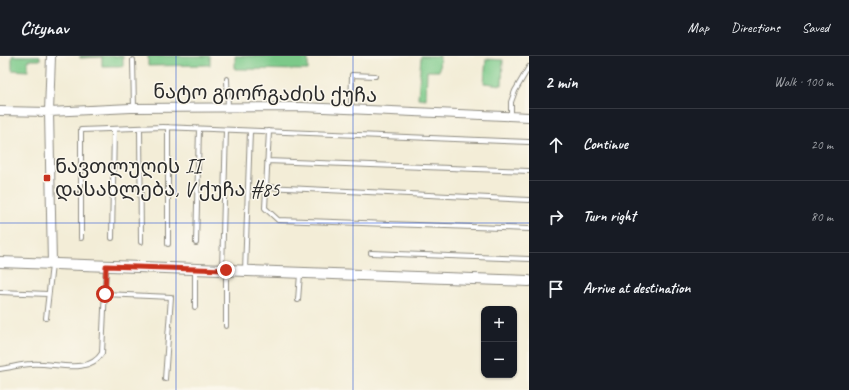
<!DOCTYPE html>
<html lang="en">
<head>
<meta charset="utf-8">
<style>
	:root { --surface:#171b24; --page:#242831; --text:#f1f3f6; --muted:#9ea1a6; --line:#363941 }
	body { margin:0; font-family:Caveat,"Noto Sans Georgian",sans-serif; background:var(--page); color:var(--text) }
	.controls { position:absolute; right:12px; bottom:12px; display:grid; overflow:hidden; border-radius:8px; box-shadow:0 1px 3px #0004 }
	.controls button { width:36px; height:36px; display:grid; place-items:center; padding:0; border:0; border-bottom:1px solid var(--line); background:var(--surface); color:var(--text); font:20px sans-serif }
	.stop { position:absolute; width:12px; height:12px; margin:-9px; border:3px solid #c8321e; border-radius:50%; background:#fff }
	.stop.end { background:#c8321e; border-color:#fff; box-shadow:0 1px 4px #0008 }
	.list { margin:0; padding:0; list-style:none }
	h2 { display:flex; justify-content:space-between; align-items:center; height:52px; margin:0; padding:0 16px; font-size:17px }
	h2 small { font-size:13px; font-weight:400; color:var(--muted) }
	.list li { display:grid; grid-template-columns:26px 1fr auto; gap:12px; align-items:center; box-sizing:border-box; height:72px; padding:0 16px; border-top:1px solid var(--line) }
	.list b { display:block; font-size:15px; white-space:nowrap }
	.list em { font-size:13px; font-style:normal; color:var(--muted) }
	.icon { flex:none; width:22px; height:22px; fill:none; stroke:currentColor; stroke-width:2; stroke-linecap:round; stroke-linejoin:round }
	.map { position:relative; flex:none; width:529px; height:334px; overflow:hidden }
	header { display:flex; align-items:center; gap:24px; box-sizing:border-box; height:56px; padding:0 20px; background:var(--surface); border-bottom:1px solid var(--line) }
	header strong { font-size:19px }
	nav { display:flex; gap:22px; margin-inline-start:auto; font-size:14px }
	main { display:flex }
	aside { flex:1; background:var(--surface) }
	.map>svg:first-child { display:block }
	.green { fill:#7cc989; stroke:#547a5a }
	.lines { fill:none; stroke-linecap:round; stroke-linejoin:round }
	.service-casing { stroke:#8f8c81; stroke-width:6 }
	.minor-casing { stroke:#8f8c81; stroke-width:10 }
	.tertiary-casing { stroke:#8f8c81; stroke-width:12 }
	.service { stroke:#fff; stroke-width:4 }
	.minor { stroke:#fff; stroke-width:8 }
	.tertiary { stroke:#fff; stroke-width:10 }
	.route { stroke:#c8321e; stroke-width:5 }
	.grid { fill:none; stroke:#1d4ed8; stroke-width:1; stroke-opacity:0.55 }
	.poi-dot { fill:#c8321e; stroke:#fbf7ec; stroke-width:1.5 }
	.labels { text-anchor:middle; stroke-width:3; stroke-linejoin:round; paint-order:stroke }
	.street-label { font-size:20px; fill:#2b2b2b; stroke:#fbf7ec }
	.poi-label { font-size:20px; fill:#2b2b2b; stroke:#fbf7ec; text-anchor:start }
</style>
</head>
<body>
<header>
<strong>Citynav</strong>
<nav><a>Map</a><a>Directions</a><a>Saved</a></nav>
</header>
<main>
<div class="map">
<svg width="529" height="334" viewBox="0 0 529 334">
	<rect width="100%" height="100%" fill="#fbf7ec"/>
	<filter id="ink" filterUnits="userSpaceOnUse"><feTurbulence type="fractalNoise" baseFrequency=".025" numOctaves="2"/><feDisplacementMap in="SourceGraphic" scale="8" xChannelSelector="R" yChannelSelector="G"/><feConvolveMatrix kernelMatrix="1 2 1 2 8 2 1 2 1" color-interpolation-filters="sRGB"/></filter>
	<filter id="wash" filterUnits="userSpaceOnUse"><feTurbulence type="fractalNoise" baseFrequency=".012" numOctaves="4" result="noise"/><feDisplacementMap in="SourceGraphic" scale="16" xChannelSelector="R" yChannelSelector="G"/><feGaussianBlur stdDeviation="0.9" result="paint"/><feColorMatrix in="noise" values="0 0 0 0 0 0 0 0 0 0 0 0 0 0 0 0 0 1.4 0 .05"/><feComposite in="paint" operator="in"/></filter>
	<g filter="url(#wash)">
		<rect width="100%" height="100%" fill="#f3edd7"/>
		<path class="green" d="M12,0H40V4H28V15L12,14Z
			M80,0H123V10H102V1L80,2Z
			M148,0H210V9L148,10Z
			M235,0H308V14L235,13Z
			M421,0H440L439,15H427L426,43L418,42Z
			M486,3L503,4L502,29L484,27Z"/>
	</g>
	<g filter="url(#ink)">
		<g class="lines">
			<defs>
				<path id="service" d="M133,4L134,52
					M227,23L228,52
					M351,54L352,19L375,20
					M511,60V46L515,35L529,11
					M140,72L141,186
					M269,75L265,152L278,164L529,173
					M267,105L529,115
					M266,131L529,144
					M81,182V74L163,71L529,86
					M112,182L114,73
					M196,187L199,73
					M168,188V71
					M371,197L529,203
					M222,214L226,74
					M226,215V270
					M245,215L250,75
					M0,236L48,238
					M105,238L171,241L165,323
					M298,244L300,218
					M195,251V214
					M46,262L52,209
					M0,313C10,312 21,308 31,308C54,306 88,320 102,297L106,211"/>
				<path id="minor" d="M51,0L49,56L52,208
					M0,55L49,56L131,52L301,51L529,61"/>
				<path id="tertiary" d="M0,206L529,225"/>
			</defs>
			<use href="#service" class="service-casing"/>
			<use href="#minor" class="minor-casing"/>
			<use href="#tertiary" class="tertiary-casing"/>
			<use href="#service" class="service"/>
			<use href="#minor" class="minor"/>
			<use href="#tertiary" class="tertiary"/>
		</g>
	</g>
	<g class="lines" filter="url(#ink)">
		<path class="route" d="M105,238L106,210L226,214"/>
	</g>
	<path class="grid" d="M176,0V334M353,0V334M0,167H529"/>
	<rect class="poi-dot" x="43" y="118" width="8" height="8" rx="2"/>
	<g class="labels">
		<g class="street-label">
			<text transform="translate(265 37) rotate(1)" y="7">ნატო გიორგაძის ქუჩა</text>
		</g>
		<g class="poi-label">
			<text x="55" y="117">ნავთლუღის II<tspan x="55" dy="23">დასახლება, V ქუჩა #85</tspan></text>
		</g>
	</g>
</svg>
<div class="controls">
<button>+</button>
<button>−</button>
</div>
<div class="stop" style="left:105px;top:238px"></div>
<div class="stop end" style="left:226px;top:214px"></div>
</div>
<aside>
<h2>2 min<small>Walk · 100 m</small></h2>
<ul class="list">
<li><svg class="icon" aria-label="ahead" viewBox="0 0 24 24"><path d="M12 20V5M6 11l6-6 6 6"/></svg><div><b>Continue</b></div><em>20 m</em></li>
<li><svg class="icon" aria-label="right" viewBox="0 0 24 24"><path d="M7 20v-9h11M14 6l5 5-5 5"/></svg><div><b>Turn right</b></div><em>80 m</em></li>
<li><svg class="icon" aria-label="arrive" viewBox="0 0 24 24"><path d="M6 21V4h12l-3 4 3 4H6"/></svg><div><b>Arrive at destination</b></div></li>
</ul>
</aside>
</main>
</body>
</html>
